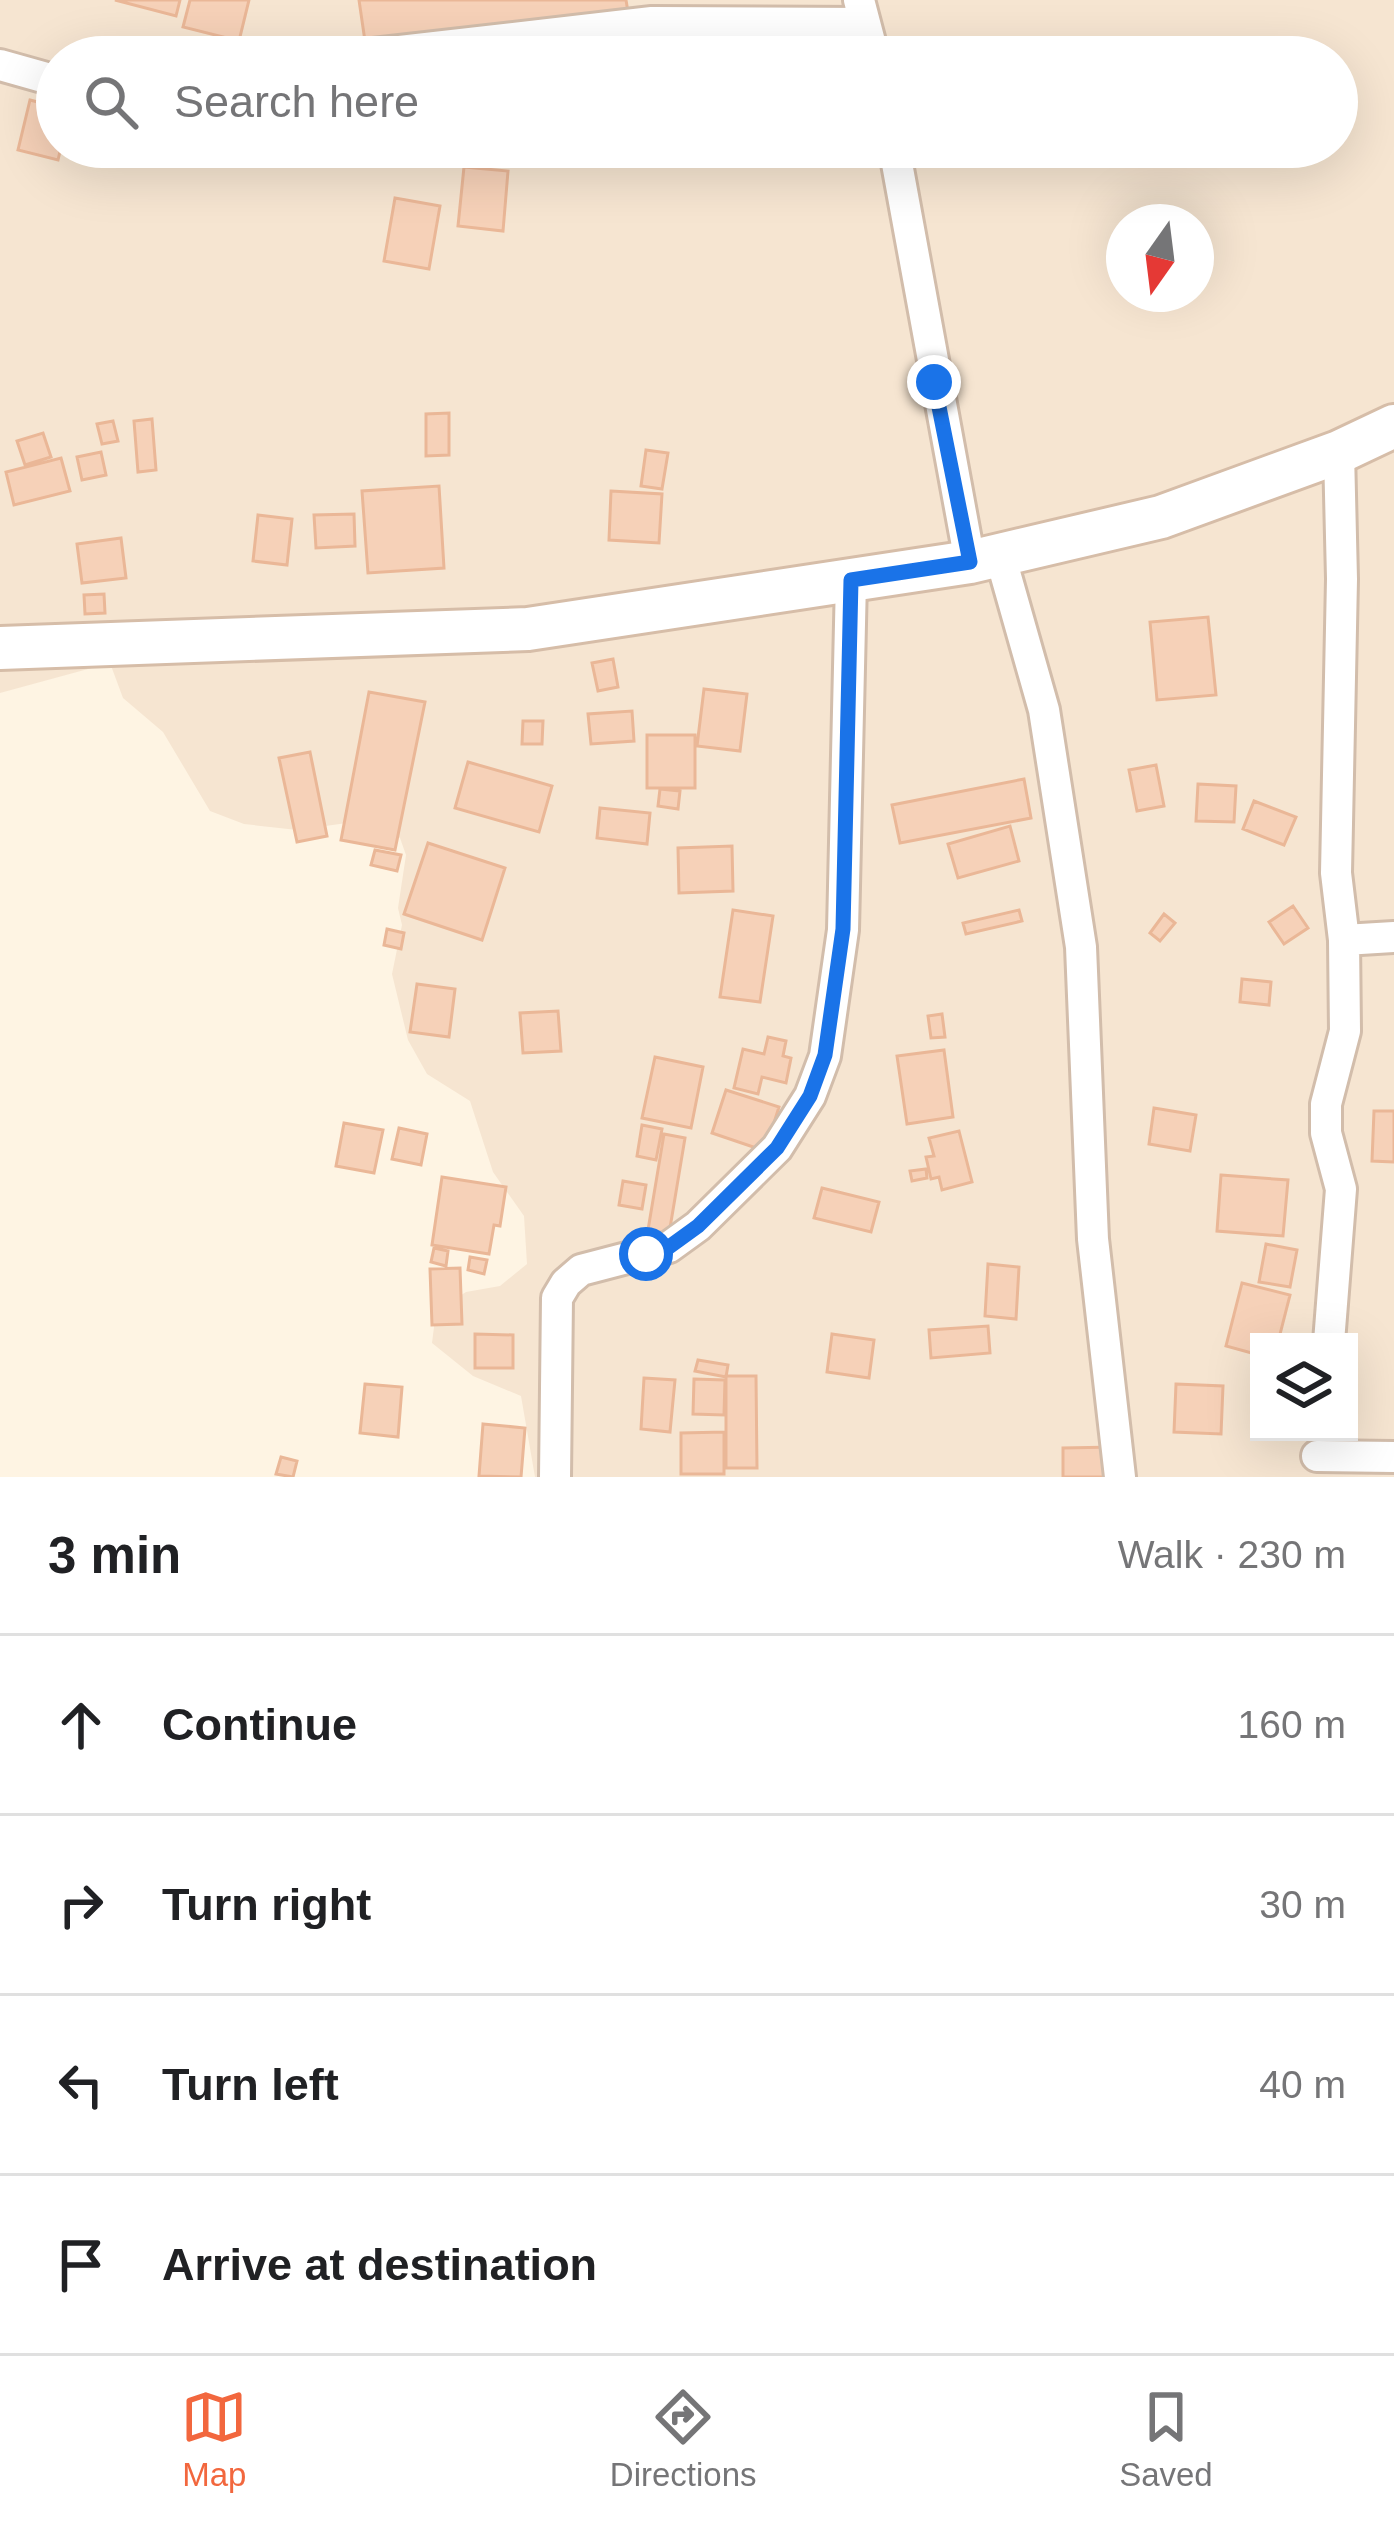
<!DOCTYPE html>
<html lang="en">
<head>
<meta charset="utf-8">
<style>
	:root { --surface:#fff; --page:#f6f6f6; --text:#202124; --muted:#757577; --line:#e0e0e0; --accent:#f2673e }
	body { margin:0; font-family:Arial,sans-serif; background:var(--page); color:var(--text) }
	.controls { position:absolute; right:36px; bottom:36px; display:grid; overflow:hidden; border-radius:0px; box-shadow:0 12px 48px #0002 }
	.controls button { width:108px; height:108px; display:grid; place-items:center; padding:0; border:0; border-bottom:3px solid var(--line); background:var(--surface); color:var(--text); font:60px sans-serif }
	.compass { position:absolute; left:1106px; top:204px; width:108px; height:108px; border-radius:50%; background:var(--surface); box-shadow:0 12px 48px #0002; rotate:194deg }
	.stop { position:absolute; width:36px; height:36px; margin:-27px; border:9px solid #1a73e8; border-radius:50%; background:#fff }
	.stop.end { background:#1a73e8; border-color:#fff; box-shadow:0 3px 12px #0008 }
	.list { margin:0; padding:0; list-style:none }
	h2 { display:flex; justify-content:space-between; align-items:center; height:156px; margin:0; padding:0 48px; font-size:51px }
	h2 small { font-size:39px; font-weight:400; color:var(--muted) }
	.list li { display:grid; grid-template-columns:78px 1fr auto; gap:36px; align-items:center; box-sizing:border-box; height:180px; padding:0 48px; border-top:3px solid var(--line) }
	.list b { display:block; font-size:45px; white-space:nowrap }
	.list em { font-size:39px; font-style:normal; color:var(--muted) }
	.icon { flex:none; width:66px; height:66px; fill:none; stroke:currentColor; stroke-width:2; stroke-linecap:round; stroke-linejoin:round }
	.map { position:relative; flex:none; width:1394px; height:1477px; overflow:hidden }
	.search { position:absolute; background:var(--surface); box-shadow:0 12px 48px #0002; left:36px; right:36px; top:36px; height:132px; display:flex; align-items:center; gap:30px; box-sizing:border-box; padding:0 42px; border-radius:66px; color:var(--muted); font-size:45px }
	.sheet { height:876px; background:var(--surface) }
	nav { display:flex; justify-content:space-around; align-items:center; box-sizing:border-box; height:168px; border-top:3px solid var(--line); background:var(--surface); font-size:33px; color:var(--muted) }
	nav a { display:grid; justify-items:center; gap:6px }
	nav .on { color:var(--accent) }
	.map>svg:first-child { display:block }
	.residential { fill:#f6e5d1; fill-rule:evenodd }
	.building { fill:#f6d1b8; stroke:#eab797; stroke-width:3 }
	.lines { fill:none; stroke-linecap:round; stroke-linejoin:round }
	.minor-casing { stroke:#d2bdab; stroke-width:36 }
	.secondary-casing { stroke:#d6bda8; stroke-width:48 }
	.minor { stroke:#fff; stroke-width:30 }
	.secondary { stroke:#fff; stroke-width:42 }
	.route { stroke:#1a73e8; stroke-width:15 }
</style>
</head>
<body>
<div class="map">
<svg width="1394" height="1477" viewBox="0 0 1394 1477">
	<rect width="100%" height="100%" fill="#fef4e3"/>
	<path class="residential" d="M0,0H1394V1477H535L521,1396L473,1376L432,1343L436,1311L466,1292L500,1286L527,1264L524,1216L493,1172L470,1101L427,1074L408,1040L392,974L402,925L398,908L406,855L400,838L368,820L297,830L244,824L210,811L163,732L123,698L110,663L0,693ZM57,57H1337V147H57ZM1124,222H1196V294H1124ZM1259,1342H1349V1432H1259Z"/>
	<path class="building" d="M115,0H180L176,16Z
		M190,0H249L239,41L183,27Z
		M359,0H626L628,12L366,48Z
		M30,100L57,107V147H61L58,160L18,150Z
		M629,147H654L655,162L630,164Z
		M464,167L508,171L503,231L458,226Z
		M395,198L440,206L429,269L384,261Z
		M449,413V455L426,456V414Z
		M152,419L156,470L138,472L134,421Z
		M113,421L118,441L102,444L97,424Z
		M43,433L51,457L25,465L17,441Z
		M646,450L668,453L662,489L641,486Z
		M101,452L106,475L82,480L77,457Z
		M61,458L70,491L14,505L6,472Z
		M439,486L444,568L368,573L362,491Z
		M611,491L662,494L659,543L609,540Z
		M354,514L355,546L316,548L314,515Z
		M258,515L292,519L287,565L253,561Z
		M121,538L126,578L82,583L77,544Z
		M104,594L105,613L85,614L84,595Z
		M1208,617L1216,695L1157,700L1150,622Z
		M613,659L618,687L598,691L592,663Z
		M704,689L747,694L740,751L697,746Z
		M369,692L425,702L395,850L341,840Z
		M632,711L634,741L591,744L588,714Z
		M523,721H543L542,744H522Z
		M647,735H695V788H647Z
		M310,752L327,836L297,842L279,758Z
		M468,762L552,786L539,832L455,808Z
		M1156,765L1164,806L1137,811L1129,770Z
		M1024,779L1031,818L900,843L892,805Z
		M1198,784L1236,786L1234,822L1196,821Z
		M660,789L680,791L678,809L658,806Z
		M1254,801L1296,817L1284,845L1243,829Z
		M600,808L650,813L647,844L597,838Z
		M1010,826L1019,861L958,878L948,844Z
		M428,843L505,868L482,940L404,914Z
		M732,846L733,891L679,893L678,848Z
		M375,850L401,855L397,871L371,865Z
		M1293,906L1308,928L1284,944L1269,922Z
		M733,910L773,916L760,1002L720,997Z
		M1019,910L1022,921L966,934L963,923Z
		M1164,914L1175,923L1160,941L1150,933Z
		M387,929L404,933L401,949L384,945Z
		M1242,979L1271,982L1269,1005L1240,1002Z
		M417,984L455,989L449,1037L410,1032Z
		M558,1011L561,1051L523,1053L520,1013Z
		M942,1014L945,1037L931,1038L928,1016Z
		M768,1037L786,1041L783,1056L791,1058L786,1083L762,1077L758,1094L734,1088L743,1049L764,1054Z
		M944,1050L953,1117L907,1124L897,1056Z
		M655,1057L703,1067L691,1128L642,1118Z
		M726,1090L779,1107L765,1151L712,1133Z
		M1154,1108L1196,1115L1190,1151L1149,1144Z
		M1374,1111H1394V1162L1372,1161Z
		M344,1123L383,1130L374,1173L336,1166Z
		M642,1125L662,1129L656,1160L637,1156Z
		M399,1128L427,1134L421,1165L392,1159Z
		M959,1131L972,1182L942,1190L939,1177L931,1179L926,1157L934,1156L929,1138Z
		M664,1134L685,1138L667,1246L646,1242Z
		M926,1169L927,1178L912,1181L910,1171Z
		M1221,1175L1288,1180L1283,1236L1217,1231Z
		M442,1177L506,1187L500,1226L494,1225L489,1254L432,1245Z
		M623,1181L646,1185L642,1209L619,1205Z
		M822,1188L879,1202L871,1232L814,1218Z
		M1266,1244L1297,1250L1290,1287L1259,1282Z
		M434,1248L448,1251L446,1266L431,1262Z
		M470,1257L487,1260L484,1274L468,1270Z
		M988,1264L1019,1267L1016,1319L985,1316Z
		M460,1268L462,1324L432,1325L430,1269Z
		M1242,1283L1290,1295L1278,1342H1259V1355L1226,1346Z
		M988,1326L990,1353L931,1358L929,1330Z
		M475,1334L513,1335V1368H475Z
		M832,1334L874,1340L869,1378L827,1372Z
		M698,1360L728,1365L726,1377L695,1371Z
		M726,1376H756L757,1468H726Z
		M644,1378L675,1380L670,1432L641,1429Z
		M694,1379L725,1380L724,1415L693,1414Z
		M365,1384L402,1387L398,1437L360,1433Z
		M1176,1384L1223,1386L1221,1434L1174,1432Z
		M483,1424L525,1428L521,1477L479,1476Z
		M724,1432V1474H681V1433Z
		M1114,1447L1115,1477H1063V1448Z
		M281,1457L297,1461L293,1477L276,1474Z"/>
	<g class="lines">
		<defs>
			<path id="minor" d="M859,0L874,57
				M347,57L652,22L865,23
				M0,65L57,81
				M894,147L970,562
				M1000,555L1044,710L1081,947L1093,1239L1120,1477
				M1344,940L1394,937
				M1329,1342L1341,1189L1326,1133V1104L1345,1031L1344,940L1336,873L1342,579L1339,452
				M1317,1456L1394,1457
				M555,1477L557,1298L566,1283L581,1270L669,1247L698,1226L777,1148L810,1096L825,1056L843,930L851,580"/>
			<path id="secondary" d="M0,648L528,629L970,562L1161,517L1339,452L1394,426"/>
		</defs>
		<use href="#minor" class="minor-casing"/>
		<use href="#secondary" class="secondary-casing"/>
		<use href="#minor" class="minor"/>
		<use href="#secondary" class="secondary"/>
	</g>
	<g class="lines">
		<path class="route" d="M646,1254L669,1247L698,1226L777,1148L810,1096L825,1055L843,929L851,580L970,562L934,382"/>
	</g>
</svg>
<div class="controls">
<button><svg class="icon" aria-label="layers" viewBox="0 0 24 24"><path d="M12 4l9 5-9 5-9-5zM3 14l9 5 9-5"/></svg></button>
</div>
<svg class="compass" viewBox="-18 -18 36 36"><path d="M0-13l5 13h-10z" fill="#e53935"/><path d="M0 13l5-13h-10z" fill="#757577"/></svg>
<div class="stop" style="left:646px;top:1254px"></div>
<div class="stop end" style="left:934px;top:382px"></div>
<div class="search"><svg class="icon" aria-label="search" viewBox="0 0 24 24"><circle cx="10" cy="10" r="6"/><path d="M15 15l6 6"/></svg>Search here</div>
</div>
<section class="sheet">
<h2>3 min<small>Walk · 230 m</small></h2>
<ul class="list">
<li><svg class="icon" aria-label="ahead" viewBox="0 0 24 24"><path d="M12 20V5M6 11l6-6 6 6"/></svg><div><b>Continue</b></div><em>160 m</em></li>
<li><svg class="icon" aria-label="right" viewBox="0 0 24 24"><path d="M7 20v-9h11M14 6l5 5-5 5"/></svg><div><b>Turn right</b></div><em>30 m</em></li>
<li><svg class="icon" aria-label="left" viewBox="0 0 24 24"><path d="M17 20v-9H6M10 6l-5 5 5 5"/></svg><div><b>Turn left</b></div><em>40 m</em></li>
<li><svg class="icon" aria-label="arrive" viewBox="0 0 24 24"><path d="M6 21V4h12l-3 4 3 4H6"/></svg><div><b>Arrive at destination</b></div></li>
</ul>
</section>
<nav>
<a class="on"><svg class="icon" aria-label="map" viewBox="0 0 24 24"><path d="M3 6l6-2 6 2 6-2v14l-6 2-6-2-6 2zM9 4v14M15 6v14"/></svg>Map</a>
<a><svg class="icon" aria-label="directions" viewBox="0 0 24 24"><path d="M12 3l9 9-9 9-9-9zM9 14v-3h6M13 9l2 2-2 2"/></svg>Directions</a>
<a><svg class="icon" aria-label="saved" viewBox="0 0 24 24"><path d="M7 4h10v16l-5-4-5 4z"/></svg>Saved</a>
</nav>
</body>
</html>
